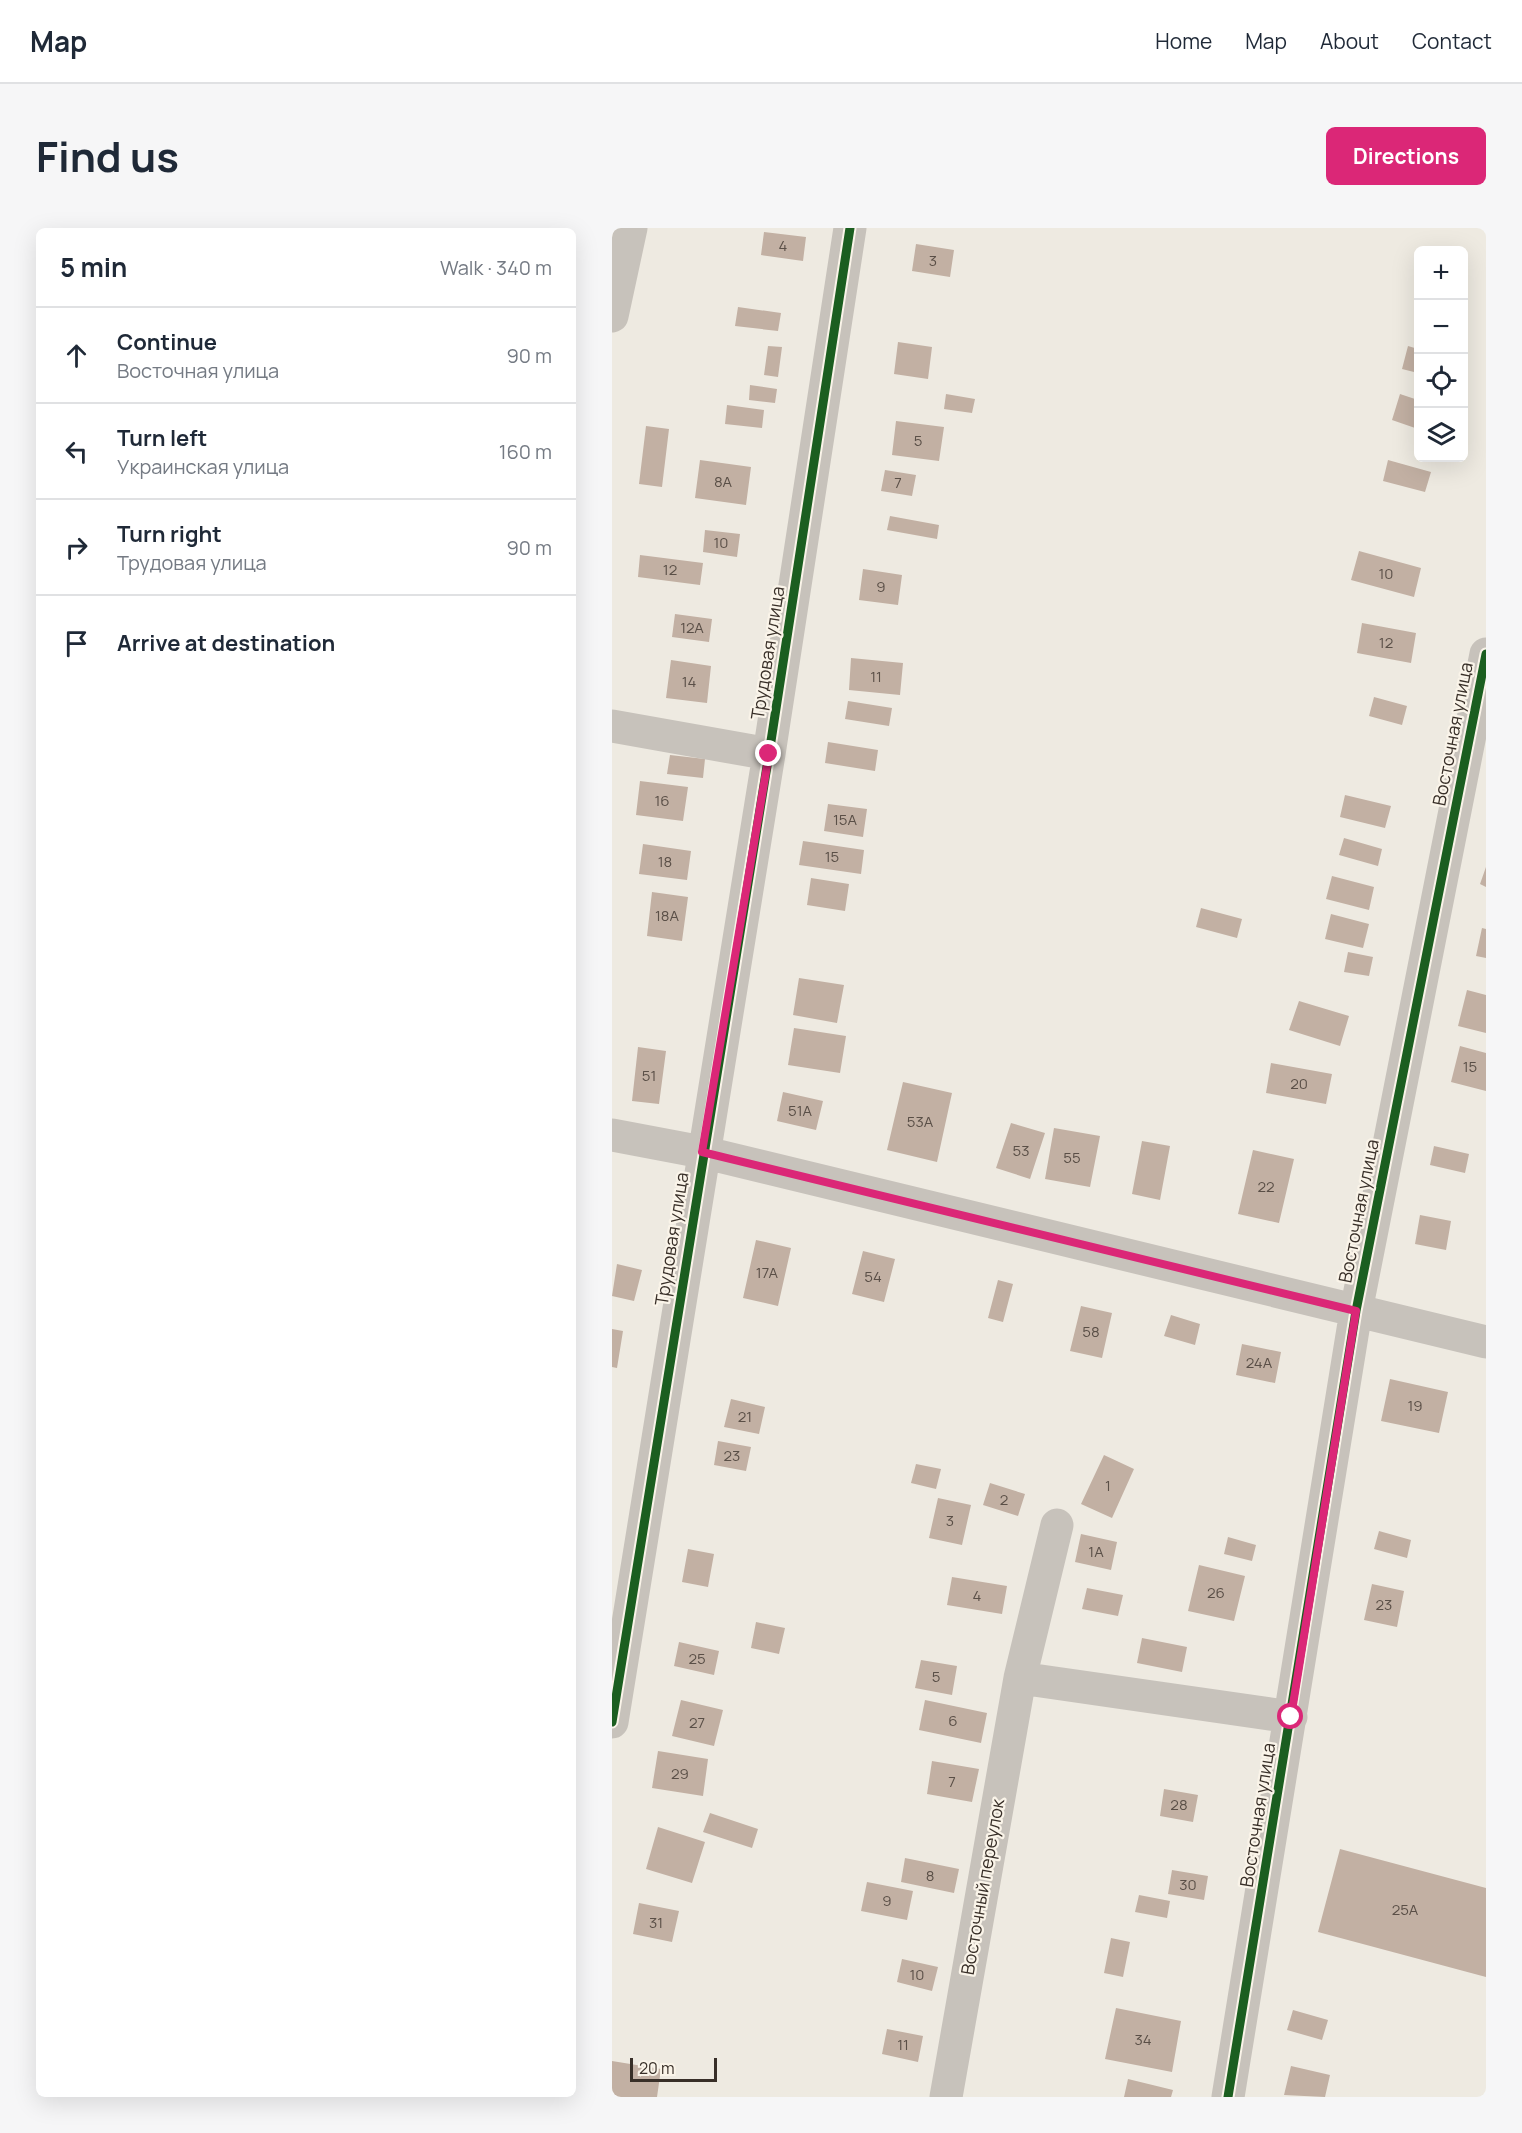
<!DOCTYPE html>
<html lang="en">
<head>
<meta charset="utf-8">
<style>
	:root { --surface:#fff; --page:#f6f6f7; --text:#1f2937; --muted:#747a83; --line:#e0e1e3; --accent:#db2777 }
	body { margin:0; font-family:Manrope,sans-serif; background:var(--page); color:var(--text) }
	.controls { position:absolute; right:18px; top:18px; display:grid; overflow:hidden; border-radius:9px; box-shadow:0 6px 24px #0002 }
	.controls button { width:54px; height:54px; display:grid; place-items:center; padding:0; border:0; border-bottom:2px solid var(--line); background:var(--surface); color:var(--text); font:30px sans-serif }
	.scale { position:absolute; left:18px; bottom:15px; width:87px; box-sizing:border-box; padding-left:6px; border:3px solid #382f28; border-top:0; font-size:16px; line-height:21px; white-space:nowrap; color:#382f28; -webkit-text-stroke:4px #faf4e9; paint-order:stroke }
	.stop { position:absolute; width:18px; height:18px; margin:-14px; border:4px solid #db2777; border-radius:50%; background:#fff }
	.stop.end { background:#db2777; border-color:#fff; box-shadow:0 2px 6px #0008 }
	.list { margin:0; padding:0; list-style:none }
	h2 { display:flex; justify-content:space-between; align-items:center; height:78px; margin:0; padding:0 24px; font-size:26px }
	h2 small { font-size:20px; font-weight:400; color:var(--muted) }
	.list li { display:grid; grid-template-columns:39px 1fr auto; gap:18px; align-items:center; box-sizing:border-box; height:96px; padding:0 24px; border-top:2px solid var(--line) }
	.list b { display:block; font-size:22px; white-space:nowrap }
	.list p { margin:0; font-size:20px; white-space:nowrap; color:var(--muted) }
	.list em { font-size:20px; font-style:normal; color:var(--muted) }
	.icon { flex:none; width:33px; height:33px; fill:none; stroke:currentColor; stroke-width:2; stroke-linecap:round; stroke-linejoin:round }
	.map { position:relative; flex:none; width:874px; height:1869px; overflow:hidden; border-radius:9px }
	header { display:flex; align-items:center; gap:36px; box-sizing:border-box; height:84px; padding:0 30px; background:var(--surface); border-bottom:2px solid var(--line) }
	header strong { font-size:28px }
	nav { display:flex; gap:33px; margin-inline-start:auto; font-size:21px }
	.intro { display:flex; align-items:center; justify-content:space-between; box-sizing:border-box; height:144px; padding:0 36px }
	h1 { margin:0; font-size:42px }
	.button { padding:15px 27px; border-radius:9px; background:var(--accent); color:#fff; font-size:21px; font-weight:700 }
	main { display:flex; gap:36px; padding:0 36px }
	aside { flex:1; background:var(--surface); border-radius:9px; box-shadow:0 6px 24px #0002 }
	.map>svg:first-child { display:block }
	.building { fill:#c2b0a3 }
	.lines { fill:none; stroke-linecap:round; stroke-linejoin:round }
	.street { stroke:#c7c2bb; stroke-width:33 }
	.cycleway-casing { stroke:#faf4e9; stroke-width:13 }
	.cycleway { stroke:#1b5e20; stroke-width:9 }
	.route { stroke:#db2777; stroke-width:8 }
	.labels { text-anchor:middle; stroke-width:4.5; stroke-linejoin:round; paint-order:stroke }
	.number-label { font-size:15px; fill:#5a4f47 }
	.street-label { font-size:18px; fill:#382f28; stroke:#faf4e9 }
</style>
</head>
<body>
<header>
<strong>Map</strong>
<nav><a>Home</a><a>Map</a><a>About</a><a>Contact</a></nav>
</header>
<div class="intro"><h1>Find us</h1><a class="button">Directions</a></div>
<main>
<aside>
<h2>5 min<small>Walk · 340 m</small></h2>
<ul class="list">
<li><svg class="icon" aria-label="ahead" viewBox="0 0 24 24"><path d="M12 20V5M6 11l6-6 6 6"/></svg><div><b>Continue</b><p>Восточная улица</p></div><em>90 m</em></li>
<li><svg class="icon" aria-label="left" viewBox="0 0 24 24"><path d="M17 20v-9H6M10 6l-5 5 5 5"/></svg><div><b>Turn left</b><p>Украинская улица</p></div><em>160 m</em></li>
<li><svg class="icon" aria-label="right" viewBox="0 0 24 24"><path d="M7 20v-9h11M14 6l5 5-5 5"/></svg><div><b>Turn right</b><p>Трудовая улица</p></div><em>90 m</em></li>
<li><svg class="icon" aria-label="arrive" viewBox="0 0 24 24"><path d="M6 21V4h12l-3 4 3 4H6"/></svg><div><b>Arrive at destination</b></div></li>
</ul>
</aside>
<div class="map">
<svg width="874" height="1869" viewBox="0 0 874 1869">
	<rect width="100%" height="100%" fill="#eeeae1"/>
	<path class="building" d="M152,4L194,9L191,33L149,27Z
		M304,16L342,22L338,49L300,43Z
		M126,79L169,85L166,103L123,98Z
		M286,114L320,119L316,151L282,146Z
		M156,118L170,119L166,149L152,147Z
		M796,118L806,121V145L790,141Z
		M138,157L165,161L163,175L137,172Z
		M334,166L363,171L360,185L332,181Z
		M788,166L806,172V201L780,192Z
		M115,177L152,182L150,200L113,196Z
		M284,193L332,199L327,233L280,227Z
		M34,198L57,201L50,259L27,256Z
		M88,232L139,239L134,277L83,270Z
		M776,232L819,244L813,264L771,253Z
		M273,242L304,247L300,268L269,263Z
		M278,288L327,297L325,311L275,302Z
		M93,302L128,306L125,329L91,324Z
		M747,323L809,340L802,369L739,352Z
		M28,327L91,335L88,357L26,349Z
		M251,341L290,347L286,377L247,372Z
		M63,386L100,391L97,414L60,409Z
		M750,395L804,405L799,435L745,425Z
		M239,430L291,435L288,467L237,462Z
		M59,432L99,438L95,475L54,470Z
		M762,469L795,478L790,497L757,488Z
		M236,473L280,480L277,498L233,491Z
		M216,514L266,522L263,543L213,535Z
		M58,527L93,531L91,550L55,546Z
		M28,553L76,559L71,593L24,587Z
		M733,567L779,578L773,600L728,589Z
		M216,576L255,581L251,609L212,603Z
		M732,610L770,621L766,638L727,627Z
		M191,613L252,622L249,646L187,637Z
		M31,616L79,623L75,652L27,646Z
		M874,639V659L868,656Z
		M720,648L762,659L757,682L714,671Z
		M199,650L237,656L233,683L195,677Z
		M40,664L76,669L70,713L35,708Z
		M589,680L630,691L625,710L584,699Z
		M719,686L757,696L751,720L713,711Z
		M870,700L874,701V730L864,728Z
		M736,724L761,729L757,748L732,744Z
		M187,750L232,757L225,795L181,787Z
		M855,762L874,767V805L846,798Z
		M687,773L737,788L728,818L677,802Z
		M182,800L234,808L228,845L176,837Z
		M848,818L874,825V863L839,854Z
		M26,819L54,823L47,876L20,873Z
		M659,835L720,846L714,876L654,865Z
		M291,854L340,865L325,934L275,922Z
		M171,864L211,873L204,902L165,893Z
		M399,895L433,905L418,951L384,940Z
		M442,900L488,908L478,959L433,951Z
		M530,913L558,918L548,972L520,966Z
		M822,918L857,926L853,945L818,937Z
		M641,922L682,931L667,995L626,986Z
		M808,987L839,993L834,1022L803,1016Z
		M144,1012L179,1020L166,1078L131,1070Z
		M251,1023L283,1031L272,1074L240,1066Z
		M5,1036L30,1042L22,1073L0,1068Z
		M386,1052L401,1056L391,1094L376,1090Z
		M469,1078L500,1085L490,1130L458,1123Z
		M559,1087L588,1096L583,1117L552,1108Z
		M0,1101L11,1103L5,1140L0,1139Z
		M630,1116L669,1124L663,1155L624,1147Z
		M778,1151L836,1164L827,1205L769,1193Z
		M119,1171L153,1179L147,1206L112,1199Z
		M106,1213L139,1219L134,1243L102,1237Z
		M492,1227L522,1241L500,1290L469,1276Z
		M304,1236L329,1241L324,1261L299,1255Z
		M378,1255L413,1266L406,1288L371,1277Z
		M326,1270L359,1277L350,1317L317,1310Z
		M767,1303L799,1312L795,1330L762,1321Z
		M469,1306L505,1314L499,1342L463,1334Z
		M616,1309L644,1317L640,1333L612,1326Z
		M76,1321L102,1326L96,1359L70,1354Z
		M587,1337L633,1348L622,1393L576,1383Z
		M340,1349L395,1358L390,1386L335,1377Z
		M760,1356L792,1363L785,1399L752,1392Z
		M475,1360L511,1367L506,1388L470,1381Z
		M144,1394L173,1400L167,1426L139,1420Z
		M530,1410L575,1419L570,1444L525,1435Z
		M67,1414L107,1423L102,1447L62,1438Z
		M309,1432L345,1438L340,1467L303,1460Z
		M69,1472L111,1482L102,1518L60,1508Z
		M313,1472L375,1485L369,1515L307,1502Z
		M46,1523L96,1531L91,1568L40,1560Z
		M320,1533L367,1541L360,1574L315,1566Z
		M552,1561L586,1567L581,1594L548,1588Z
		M98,1585L146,1601L140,1620L91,1604Z
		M46,1599L93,1614L80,1655L34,1641Z
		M728,1621L874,1660V1749L706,1704Z
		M293,1630L347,1641L342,1665L289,1654Z
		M560,1642L596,1648L592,1672L556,1666Z
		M255,1654L301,1663L295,1692L249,1683Z
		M527,1667L558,1673L555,1690L523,1684Z
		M27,1675L67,1683L60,1714L21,1706Z
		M499,1710L518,1714L511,1749L492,1745Z
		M290,1731L326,1739L320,1763L285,1754Z
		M504,1780L569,1793L560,1844L493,1831Z
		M681,1782L716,1792L710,1812L675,1802Z
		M275,1801L311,1808L306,1834L270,1826Z
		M0,1833L49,1841L45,1869H0Z
		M679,1838L718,1847L713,1869L672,1867Z
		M516,1851L561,1862L559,1869H512Z"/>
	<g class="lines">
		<path class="street" d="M0,88L19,0
			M0,498L157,526
			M0,907L90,924L874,1114
			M408,1450L679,1489
			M0,1494L157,526L238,0
			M334,1869L408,1450L445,1297
			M616,1869L744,1083L874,426"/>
		<defs>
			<path id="cycleway" d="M0,1494L157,526L238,0
				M616,1869L744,1083L874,426"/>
		</defs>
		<use href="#cycleway" class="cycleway-casing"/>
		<use href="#cycleway" class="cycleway"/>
	</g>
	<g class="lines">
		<path class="route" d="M157,526L90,924L744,1083L679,1489"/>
	</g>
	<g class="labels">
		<g class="number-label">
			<text x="171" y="23">4</text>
			<text x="321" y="38">3</text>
			<text x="306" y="218">5</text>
			<text x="111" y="259">8А</text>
			<text x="286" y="260">7</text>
			<text x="109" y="320">10</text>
			<text x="58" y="347">12</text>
			<text x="774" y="351">10</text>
			<text x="269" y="364">9</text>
			<text x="80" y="405">12А</text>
			<text x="774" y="420">12</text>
			<text x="264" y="454">11</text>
			<text x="77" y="459">14</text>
			<text x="50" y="578">16</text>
			<text x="233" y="597">15А</text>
			<text x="220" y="634">15</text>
			<text x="53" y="639">18</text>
			<text x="55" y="693">18А</text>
			<text x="858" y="844">15</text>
			<text x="37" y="853">51</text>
			<text x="687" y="861">20</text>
			<text x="188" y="888">51А</text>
			<text x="308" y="899">53А</text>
			<text x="409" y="928">53</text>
			<text x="460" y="935">55</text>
			<text x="654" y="964">22</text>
			<text x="155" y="1050">17А</text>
			<text x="261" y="1054">54</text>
			<text x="479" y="1109">58</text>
			<text x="647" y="1140">24А</text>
			<text x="803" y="1183">19</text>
			<text x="133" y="1194">21</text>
			<text x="120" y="1233">23</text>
			<text x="496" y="1263">1</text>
			<text x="392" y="1277">2</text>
			<text x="338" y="1298">3</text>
			<text x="484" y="1329">1А</text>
			<text x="604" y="1370">26</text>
			<text x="365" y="1373">4</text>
			<text x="772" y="1382">23</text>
			<text x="85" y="1436">25</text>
			<text x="324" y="1454">5</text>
			<text x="341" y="1498">6</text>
			<text x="85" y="1500">27</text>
			<text x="68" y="1551">29</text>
			<text x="340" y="1559">7</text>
			<text x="567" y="1582">28</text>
			<text x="318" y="1653">8</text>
			<text x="576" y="1662">30</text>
			<text x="275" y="1678">9</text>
			<text x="793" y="1687">25А</text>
			<text x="44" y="1700">31</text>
			<text x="305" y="1752">10</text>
			<text x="531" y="1817">34</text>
			<text x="291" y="1822">11</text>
		</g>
		<g class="street-label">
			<text transform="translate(156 425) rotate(-81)" y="6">Трудовая улица</text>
			<text transform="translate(841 506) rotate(-79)" y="6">Восточная улица</text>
			<text transform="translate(747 983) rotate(-79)" y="6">Восточная улица</text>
			<text transform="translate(60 1011) rotate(-81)" y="6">Трудовая улица</text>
			<text transform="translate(646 1587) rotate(-81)" y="6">Восточная улица</text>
			<text transform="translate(371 1659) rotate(-80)" y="6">Восточный переулок</text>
		</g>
	</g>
</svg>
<div class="controls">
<button>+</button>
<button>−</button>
<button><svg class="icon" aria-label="locate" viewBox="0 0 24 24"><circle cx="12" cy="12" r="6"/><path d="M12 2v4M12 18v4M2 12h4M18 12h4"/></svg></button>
<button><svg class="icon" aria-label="layers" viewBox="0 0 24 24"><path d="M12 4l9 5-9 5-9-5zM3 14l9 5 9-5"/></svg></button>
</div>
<div class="scale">20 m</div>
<div class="stop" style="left:679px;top:1489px"></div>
<div class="stop end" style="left:157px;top:526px"></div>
</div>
</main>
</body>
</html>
